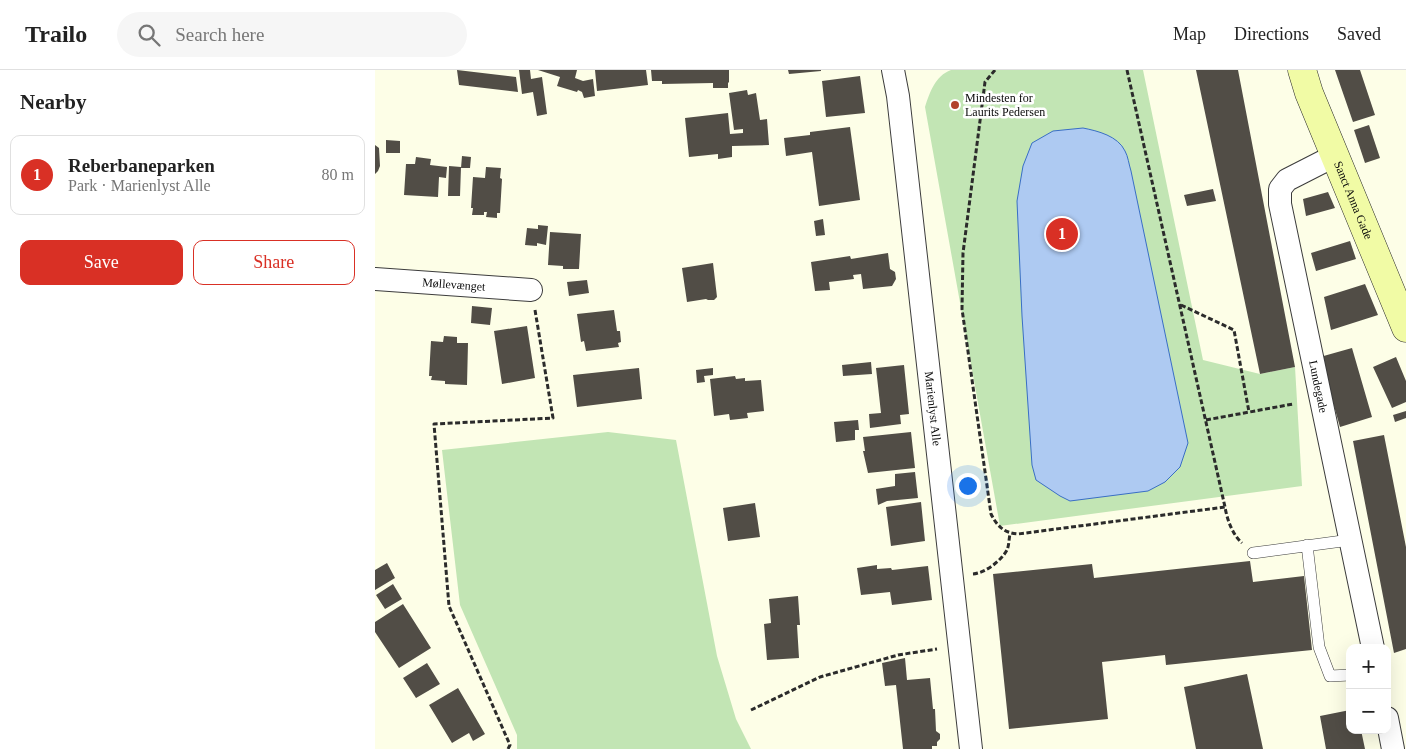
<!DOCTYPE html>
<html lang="en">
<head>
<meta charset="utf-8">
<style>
	:root { --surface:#fff; --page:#f6f6f6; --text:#222; --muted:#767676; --line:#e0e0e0; --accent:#d93025 }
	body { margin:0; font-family:"Times New Roman",serif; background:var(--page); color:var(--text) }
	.controls { position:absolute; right:15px; bottom:15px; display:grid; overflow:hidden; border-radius:10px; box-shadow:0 5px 20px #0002 }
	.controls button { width:45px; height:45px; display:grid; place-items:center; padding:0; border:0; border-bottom:1px solid var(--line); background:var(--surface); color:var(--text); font:25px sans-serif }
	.you { position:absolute; left:592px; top:415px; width:18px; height:18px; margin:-12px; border:4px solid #fff; border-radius:50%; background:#1a73e8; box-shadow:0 0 0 8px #1a73e833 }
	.badge { display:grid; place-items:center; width:32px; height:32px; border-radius:50%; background:var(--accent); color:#fff; font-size:16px; font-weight:700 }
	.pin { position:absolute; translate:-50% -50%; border:2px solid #fff; box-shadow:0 1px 5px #0006 }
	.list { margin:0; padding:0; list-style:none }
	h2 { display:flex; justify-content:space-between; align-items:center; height:65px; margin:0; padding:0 20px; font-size:21px }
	h2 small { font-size:16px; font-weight:400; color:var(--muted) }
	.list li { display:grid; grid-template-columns:32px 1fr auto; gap:15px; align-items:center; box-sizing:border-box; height:80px; margin:0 10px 10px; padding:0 10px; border:1px solid var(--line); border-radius:10px }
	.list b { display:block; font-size:19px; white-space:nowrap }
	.list p { margin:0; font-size:16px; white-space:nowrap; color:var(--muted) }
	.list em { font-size:16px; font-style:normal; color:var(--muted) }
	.actions { display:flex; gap:10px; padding:15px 20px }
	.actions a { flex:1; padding:11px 0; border:1px solid var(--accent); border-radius:10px; text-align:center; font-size:18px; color:var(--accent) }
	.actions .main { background:var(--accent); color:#fff }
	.icon { flex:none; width:28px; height:28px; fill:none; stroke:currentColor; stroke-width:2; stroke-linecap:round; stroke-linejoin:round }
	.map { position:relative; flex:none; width:1031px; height:679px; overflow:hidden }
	header { display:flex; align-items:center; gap:30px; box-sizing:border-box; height:70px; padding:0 25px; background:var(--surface); border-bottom:1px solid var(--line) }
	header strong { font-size:24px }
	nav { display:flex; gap:28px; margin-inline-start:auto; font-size:18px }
	.search { width:350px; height:45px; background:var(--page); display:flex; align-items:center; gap:12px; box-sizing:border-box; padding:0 18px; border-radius:28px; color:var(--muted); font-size:19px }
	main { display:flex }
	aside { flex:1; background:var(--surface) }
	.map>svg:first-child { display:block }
	.green { fill:#c2e5b4 }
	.water { fill:#aecaf2; stroke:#396ec5 }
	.building { fill:#514d46 }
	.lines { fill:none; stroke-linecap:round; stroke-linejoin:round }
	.service-casing { stroke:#3c3c3c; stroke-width:12 }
	.minor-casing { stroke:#3c3c3c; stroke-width:24 }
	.secondary-casing { stroke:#2b2b2b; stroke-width:29 }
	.path { stroke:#2b2b2b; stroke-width:3; stroke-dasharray:5 2.5; stroke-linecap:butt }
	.service { stroke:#fff; stroke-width:11 }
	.minor { stroke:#fff; stroke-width:22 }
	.secondary { stroke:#f1fba5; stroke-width:28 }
	.poi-dot { fill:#b1422a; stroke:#fff; stroke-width:2 }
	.labels { text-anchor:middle; stroke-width:5; stroke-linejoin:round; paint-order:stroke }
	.poi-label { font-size:12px; fill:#090909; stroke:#fff; text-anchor:start }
	.street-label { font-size:12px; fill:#090909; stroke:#fff }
</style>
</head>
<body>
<header>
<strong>Trailo</strong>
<div class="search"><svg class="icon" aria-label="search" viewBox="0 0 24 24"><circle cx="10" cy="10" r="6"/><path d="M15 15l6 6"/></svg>Search here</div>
<nav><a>Map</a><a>Directions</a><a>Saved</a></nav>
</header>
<main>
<aside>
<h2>Nearby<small></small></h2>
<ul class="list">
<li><span class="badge">1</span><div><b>Reberbaneparken</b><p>Park · Marienlyst Alle</p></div><em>80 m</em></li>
</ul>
<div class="actions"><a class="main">Save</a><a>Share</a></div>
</aside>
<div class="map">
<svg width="1031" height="679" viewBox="0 0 1031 679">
	<rect width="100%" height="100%" fill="#fdfee7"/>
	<path class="green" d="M576,0H768L828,290L885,304L920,297L927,416L625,456L550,37C555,22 560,6 576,0Z
		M233,362L301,370L342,586L361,649L376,679H142V665L85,535L67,380Z"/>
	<path class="water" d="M708,58C723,61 743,66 750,81C753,86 754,95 756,101L813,373L805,397L790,412L773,421L695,431L685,426L661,410L657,395L647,246L642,131L648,96L657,73L678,61Z"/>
	<path class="building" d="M82,0L141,7L143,22L84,15Z
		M144,0H155L156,9L167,7L172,44L162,46L158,22L147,24Z
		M163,0H202L200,8L208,11L218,9L220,26L209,28L207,22L203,20L202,22L182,16L185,7Z
		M220,0H271L273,15L222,21Z
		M276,0H354V13L353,12V18H338V13L287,14V11H277Z
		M413,0H446V1L414,4Z
		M821,0H863L920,297L885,304Z
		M960,0H985L1000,45L978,52Z
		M485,6L490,43L451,47L447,11Z
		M372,20L373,25L381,23L385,50L392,49L394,75L357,76V87L343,89V84L314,87L310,48L353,43L355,64L368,63V59L359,60L354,23Z
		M994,55L1005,88L990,93L979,60Z
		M475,57L485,130L444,136L437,82L411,86L409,68L435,65V62Z
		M11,70L25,71V83H11Z
		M0,75L4,78L5,96L3,101L0,104Z
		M87,86L96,87L95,98H86Z
		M41,87L56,89L55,95L72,97L71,108L64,107L63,127L29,125L31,94H40Z
		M74,96L86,97L85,126H73Z
		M111,97L126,98L125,108L127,109L125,143H122V148L111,147L112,142H109V145H97L98,138H96L98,107L110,108Z
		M838,119L841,131L812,136L809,125Z
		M953,122L960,138L931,146L928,129Z
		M448,149L450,165L441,166L439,151Z
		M163,155L173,156L171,175L162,173V176L150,175L152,158L163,159Z
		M175,162L206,164L204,199H188V196L173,195Z
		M975,171L981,189L941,201L936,183Z
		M513,183L515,199L520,202L521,209L517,216L488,219L486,204L478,205L479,209L454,212L455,220L440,221L436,192L475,186L476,189Z
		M338,193L342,227L339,230H333L331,229L312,232L307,198Z
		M212,210L214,223L194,226L192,212Z
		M990,214L1003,245L956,260L949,227Z
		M97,236L117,238L115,255L96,253Z
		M239,240L242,261H245L246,272L243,273L244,277L211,281L209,271L206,272L202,244Z
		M152,256L160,308L127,314L119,261Z
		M69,266L82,267V273H93L92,315L70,314V311L56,310L57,306H54L56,271L68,272Z
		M977,278L997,347L965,357L945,287Z
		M1021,287L1031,311V332L1017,338L998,297Z
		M496,292L497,304L468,306L467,295Z
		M529,295L534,344L525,345L526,354L495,358L494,344L506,343L501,298Z
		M264,298L267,329L202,337L198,305Z
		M338,298V305L329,306L330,312L322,313L321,300Z
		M360,306L361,309L370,308V311L386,310L389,341L372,343L373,348L355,350L354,344L339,346L335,309Z
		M1031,341V348L1020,352L1018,345Z
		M483,350L484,360H480V370L461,372L459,352Z
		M536,362L540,398L493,403L488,381H490L488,367Z
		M1009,365L1031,477V579L1019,583L978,371Z
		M540,402L543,428L512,431L503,435L501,419L520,416V404Z
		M546,432L550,471L516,476L511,437Z
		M380,433L385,467L353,471L348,438Z
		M875,491L878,512L929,506L937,580L791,595L790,585L727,592L733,649L634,659L618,504L717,494L719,508Z
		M12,493L20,508L0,520V500Z
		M502,495V499L516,498L517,500L553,496L557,530L517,535L515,522L486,525L482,498Z
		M18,514L27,529L10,539L1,525Z
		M423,526L425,555H422L424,588L392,590L389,554L396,553L394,529Z
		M28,534L56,578L24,598L0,562V552Z
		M530,588L532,610L555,608L558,639H560L561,661L565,664V669L562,672V676H557V679H528L521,615L510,616L507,593Z
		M52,593L65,614L41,628L28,608Z
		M872,604L888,679H821L809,617Z
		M83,618L110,664L98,671L94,663L77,673L54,635Z
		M975,640V660H986L990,679H951L945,646Z"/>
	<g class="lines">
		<defs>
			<path id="service" d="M932,475L944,577L955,606L975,605
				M878,483L975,470"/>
			<g id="minor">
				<path id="s1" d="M518,0L523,26L596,679"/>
				<path id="s2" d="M961,85L912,110L905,119V134L998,578"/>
				<path id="s3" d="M0,209L156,220"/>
				<path d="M1012,648L1018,679"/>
			</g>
			<g id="secondary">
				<path id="s4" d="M927,0L934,23L1031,258"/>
			</g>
		</defs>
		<use href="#service" class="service-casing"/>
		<use href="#minor" class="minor-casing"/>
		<use href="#secondary" class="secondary-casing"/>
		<path class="path" d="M620,0L610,12L588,183L587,239L616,444C622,456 629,463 643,464L850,437C852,449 857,464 867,473
			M752,0L850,437
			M806,235L859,260L874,342
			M831,350L918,334
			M598,504C610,503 626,491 632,480C634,476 634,468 635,464
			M376,640L445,607L523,585L562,579
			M133,679L135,675L74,536L59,354L178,348L160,240"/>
		<use href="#service" class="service"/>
		<use href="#minor" class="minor"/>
		<use href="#secondary" class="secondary"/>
	</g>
	<circle class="poi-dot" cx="580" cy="35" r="5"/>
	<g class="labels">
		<g class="poi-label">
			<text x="590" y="32">Mindesten for<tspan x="590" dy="14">Laurits Pedersen</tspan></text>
		</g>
		<g class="street-label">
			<text dy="4" stroke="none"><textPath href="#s4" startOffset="140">Sanct Anna Gade</textPath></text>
			<text dy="4" stroke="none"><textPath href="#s3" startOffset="79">Møllevænget</textPath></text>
			<text dy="4" stroke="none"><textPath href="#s2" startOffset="268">Lundegade</textPath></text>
			<text dy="4" stroke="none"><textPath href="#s1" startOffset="341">Marienlyst Alle</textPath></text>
		</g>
	</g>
</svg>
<div class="controls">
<button>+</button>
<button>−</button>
</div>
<div class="you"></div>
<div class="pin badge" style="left:687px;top:164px">1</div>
</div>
</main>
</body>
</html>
